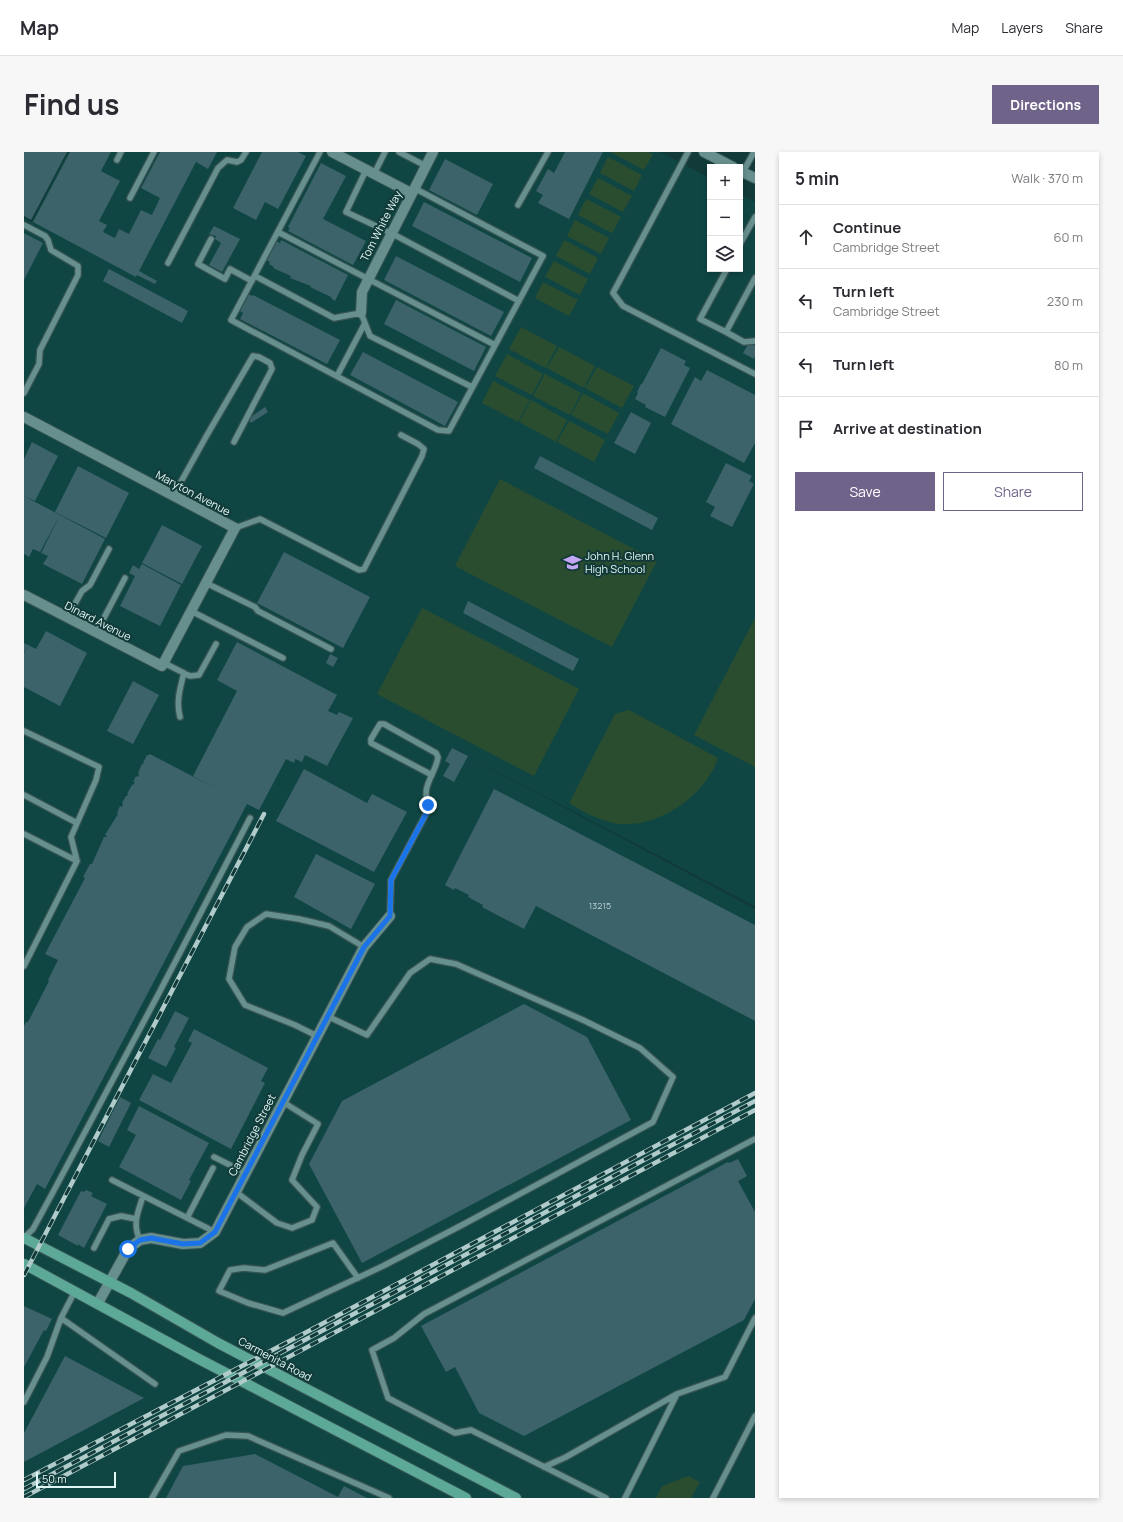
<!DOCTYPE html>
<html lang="en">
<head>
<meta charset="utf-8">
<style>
	:root { --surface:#fff; --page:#f7f7f7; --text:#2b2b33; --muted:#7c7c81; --line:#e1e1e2; --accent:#6f6389 }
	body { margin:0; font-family:Manrope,sans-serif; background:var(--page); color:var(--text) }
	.controls { position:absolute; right:12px; top:12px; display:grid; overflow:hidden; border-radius:0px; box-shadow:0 2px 6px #0003 }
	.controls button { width:36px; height:36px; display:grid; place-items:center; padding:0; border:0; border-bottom:1px solid var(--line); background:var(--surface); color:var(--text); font:20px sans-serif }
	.scale { position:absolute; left:12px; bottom:10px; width:80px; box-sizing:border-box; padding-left:4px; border:2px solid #e1f7f5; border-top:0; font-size:11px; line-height:14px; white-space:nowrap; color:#e1f7f5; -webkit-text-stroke:3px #113a38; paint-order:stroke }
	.stop { position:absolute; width:12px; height:12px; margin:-9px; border:3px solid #1a73e8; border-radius:50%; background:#fff }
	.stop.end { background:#1a73e8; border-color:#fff; box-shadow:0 1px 4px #0008 }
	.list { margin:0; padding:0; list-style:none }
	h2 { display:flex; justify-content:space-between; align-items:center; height:52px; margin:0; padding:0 16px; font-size:17px }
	h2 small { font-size:13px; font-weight:400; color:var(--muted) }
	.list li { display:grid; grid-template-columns:26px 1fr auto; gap:12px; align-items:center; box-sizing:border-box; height:64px; padding:0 16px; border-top:1px solid var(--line) }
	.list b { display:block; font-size:15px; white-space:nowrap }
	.list p { margin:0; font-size:13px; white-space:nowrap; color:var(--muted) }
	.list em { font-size:13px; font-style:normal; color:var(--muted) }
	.actions { display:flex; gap:8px; padding:12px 16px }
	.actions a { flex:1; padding:9px 0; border:1px solid var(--accent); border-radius:0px; text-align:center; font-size:14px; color:var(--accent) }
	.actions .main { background:var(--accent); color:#fff }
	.icon { flex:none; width:22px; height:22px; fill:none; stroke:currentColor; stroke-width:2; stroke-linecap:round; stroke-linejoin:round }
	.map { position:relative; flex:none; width:731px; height:1346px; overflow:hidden; border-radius:0px }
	header { display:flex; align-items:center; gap:24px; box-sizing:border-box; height:56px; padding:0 20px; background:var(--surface); border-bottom:1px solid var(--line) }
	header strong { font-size:19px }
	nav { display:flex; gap:22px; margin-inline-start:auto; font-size:14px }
	.intro { display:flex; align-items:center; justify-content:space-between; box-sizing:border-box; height:96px; padding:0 24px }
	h1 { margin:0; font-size:28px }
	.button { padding:10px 18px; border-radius:0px; background:var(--accent); color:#fff; font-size:14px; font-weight:700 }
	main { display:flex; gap:24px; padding:0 24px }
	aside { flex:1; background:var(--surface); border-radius:0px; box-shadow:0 2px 6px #0003 }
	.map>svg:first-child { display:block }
	.built { fill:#0f4644 }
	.green { fill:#2a4d30 }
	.building { fill:#3c626a }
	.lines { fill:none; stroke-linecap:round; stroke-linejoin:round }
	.service-casing { stroke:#375452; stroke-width:8 }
	.minor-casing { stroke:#375452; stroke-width:12 }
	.tertiary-casing { stroke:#375452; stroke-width:12 }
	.primary-casing { stroke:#375452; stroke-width:12 }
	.service { stroke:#668f8d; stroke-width:5.5 }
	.minor { stroke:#668f8d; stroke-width:10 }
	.tertiary { stroke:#668f8d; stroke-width:10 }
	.primary { stroke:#5ba996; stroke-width:10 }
	.rail-casing { stroke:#b0cbc9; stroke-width:4.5 }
	.rail { stroke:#113a38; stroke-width:3; stroke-dasharray:9; stroke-linecap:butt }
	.route { stroke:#1a73e8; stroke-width:5 }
	.labels { text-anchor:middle; stroke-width:4; stroke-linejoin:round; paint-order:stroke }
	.number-label { font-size:9px; fill:#b8d2d2 }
	.street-label { font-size:11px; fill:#e1f7f5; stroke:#113a38 }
	.poi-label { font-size:11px; fill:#e1f7f5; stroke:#113a38; text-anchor:start }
</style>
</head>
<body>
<header>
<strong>Map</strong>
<nav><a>Map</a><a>Layers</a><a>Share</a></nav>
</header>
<div class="intro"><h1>Find us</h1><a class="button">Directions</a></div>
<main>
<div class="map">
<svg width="731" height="1346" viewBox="0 0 731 1346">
	<rect width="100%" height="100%" fill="#113a38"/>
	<path class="built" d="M44,0H636L686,26V117H716V42L731,50V754L409,586L731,757V1346H0V66L8,70Z"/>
	<path class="green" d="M586,0H624L629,2L620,18Z
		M584,5L618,23L610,39L576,21Z
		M574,26L608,44L599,60L565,42Z
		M562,47L597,65L588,81L554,63Z
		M551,68L585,86L577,102L543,84Z
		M540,88L574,106L566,122L532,104Z
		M530,109L564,127L556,143L521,125Z
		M519,130L554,148L545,164L511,146Z
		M497,175L533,194L522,216L485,197Z
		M535,195L571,214L560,236L523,216Z
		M483,202L519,222L508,243L471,224Z
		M573,215L610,234L598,256L561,236Z
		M521,222L557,241L546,263L509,244Z
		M469,229L506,248L494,270L458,251Z
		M559,241L595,261L584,282L547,263Z
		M507,248L543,268L532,290L495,270Z
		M545,269L581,288L570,310L533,290Z
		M476,327L633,409L588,495L431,414Z
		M398,456L555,537L510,624L353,542Z
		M731,466V615L670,583Z
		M605,558L694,606C681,645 631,679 589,671C573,667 559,660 545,651L591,562Z
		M664,1324L676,1330L667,1346H632L638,1334Z"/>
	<path class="building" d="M0,0H43L7,68L0,64Z
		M46,0H87L77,19L96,29L75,69L83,73L79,80L91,86L95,77L105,82L117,58L128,63L136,46L117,36L136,0H193L184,17L172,10L115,119L133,129L131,132L113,123L112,125L9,70Z
		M238,0H274L282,4L254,57L241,50L232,68L209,56Z
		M541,0H579L545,67L514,51L519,43L512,39L524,17L530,21Z
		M421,7L469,32L453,63L405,38Z
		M297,11L322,24L299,67L342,89L329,113L264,79L266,76L264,75Z
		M400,50L508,106L496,130L388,74Z
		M190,74L216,87L198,120L185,113L197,91L191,87L192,84L185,82Z
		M0,81L19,91L0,128Z
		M257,88L324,123L311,149L307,146V145L286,135L287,134L266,126L267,124L249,116L250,115L245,112L246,110L242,108L252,89L256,91Z
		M372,104L480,160L467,184L360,128Z
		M85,117L164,159L158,171L79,129Z
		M225,142L228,144L229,143L316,188L303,212L216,167L219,161L216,159Z
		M372,148L462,195L450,219L360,172Z
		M725,191L731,194V204L730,207L719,201Z
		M637,196L662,209L660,213L666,216L641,265L621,255L622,253L611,247L614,241L613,240L617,232H618Z
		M339,200L434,250L421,274L326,223Z
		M683,218L731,243V291L720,311L647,272L671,225L677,229Z
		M241,255L244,260L227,271L224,267Z
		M607,260L627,271L611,302L590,291Z
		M8,290L34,304L11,349L0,344V307Z
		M516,304L634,366L628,378L510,316Z
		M702,311L728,324L725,329L730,332L708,375L686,364L691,355L682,350Z
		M54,314L105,341L82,386L31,360Z
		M0,344L36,363L16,400L9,397L5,405L0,402Z
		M36,363L81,387L58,432L19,412L24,404L17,401Z
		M138,373L178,394L158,432L118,411Z
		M260,400L346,445L319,496L233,451Z
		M118,412L157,433L136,474L96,454L111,424L105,421L109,413L115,417Z
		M444,449L555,507L549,519L439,461Z
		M22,479L63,501L36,554L0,535V501L4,493L12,497Z
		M213,490L313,543L304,559L313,563L315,560L329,566L303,614L281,603L278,610L271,607L270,611L262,607L235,658L223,652L21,1037L13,1032L0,1056V874L2,870H4L25,829L24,828L34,808L21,802L61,726L59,725L66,712H68L80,685H82L83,684L81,683L94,662L93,661L96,654L98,655L99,652L98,651L102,644H103L104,642H103L108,633H109L111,630H109L112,624L114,625L115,622L114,621L118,612H120L119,611L123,603H125L126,602L189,635L169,624L213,539L193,528Z
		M0,491L4,493L0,500Z
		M306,502L314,506L309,515L302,511Z
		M109,529L135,543L109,592L83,579Z
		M428,596L444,604L430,630L419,624L426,612L421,609Z
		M280,617L343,651L348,642L383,660L350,720L252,669Z
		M470,637L731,773V869L512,754L500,777L458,755L459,753L444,745L445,743L431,736L430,738L421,733Z
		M292,702L351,732L327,777L270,745Z
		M500,852L563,885L607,968L338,1111L285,1012L318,949Z
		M151,859L165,866L150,895L152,896L142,915L124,906L134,887L136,888Z
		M170,877L244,916L237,929L241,931L207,997L115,948L129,922L147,931L168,891L164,889Z
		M96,945L107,951L85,995L74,989Z
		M115,954L185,991L165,1028L167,1029L157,1048L95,1015L112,983L103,978Z
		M714,1007L723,1024L714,1029L731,1060V1147L720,1168L500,1284L455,1261L431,1215L422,1220L397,1174L704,1010L705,1011Z
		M62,1038L69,1041L67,1044L83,1052L60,1096L54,1092V1094L34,1083L57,1039L60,1040Z
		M0,1154L28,1167L22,1179L20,1178L0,1215Z
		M41,1204L120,1246L0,1310V1281Z
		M231,1302L314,1345L320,1334L343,1346H142L159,1314Z"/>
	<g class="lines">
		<defs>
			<path id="service" d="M296,0L207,168L414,278L425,279L519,104L390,36
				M375,0L402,14
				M664,0L589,141L599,154L731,222
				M93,8L97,0
				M342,18L322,60L367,81L495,149
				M719,20L730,0
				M350,22L361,0
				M106,46L130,0
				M494,53L524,0
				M0,73L21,84L24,88L27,98L54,114V123L16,198L15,212L0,241
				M254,80L471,193
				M187,87L174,112L201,127L206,117L228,129
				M716,92L731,65
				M144,111L194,16L203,8L213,10L217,8L222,0
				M703,117L676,167L702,180L731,126
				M231,124L310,166L337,161L346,184L448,235
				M702,180L720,190L731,189
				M313,224L341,171
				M149,344L183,283L229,204L235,205L246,211L248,217L210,290
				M211,376L236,367L335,418L340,417L398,304L400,297L394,292L377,283
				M182,431L231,455L234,459L307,497
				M167,459L259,506
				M43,466L58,439L66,433L85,397
				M72,481L101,426
				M140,511L166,524L175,523L192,492
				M156,565C152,550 156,536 160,521
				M0,579L75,615L72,628L47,685L53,709L0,814
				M0,643L53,671
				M0,682L53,709
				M366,764L367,728L403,660C405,651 400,644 403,635C406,624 413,615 414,605L412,601L360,572H356L347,587V591L408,623
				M303,864L343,883L386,821L406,807L432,812L559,868L616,896L649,925L629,970L440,1072L359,1114L259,1161L224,1151L195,1139L206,1118L220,1116L241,1118L309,1091L334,1126
				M293,884L271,873L221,853L205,827L211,795L223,775L242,762L275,767L305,774L340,795
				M190,1005L222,1021
				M88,1028L191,1080
				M212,1040L253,1071L268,1076L288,1068L293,1055L268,1028L278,1003L294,972L259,950
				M163,1066L189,1016
				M0,1086L9,1077L28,1042L135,841L226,666
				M116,1088C108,1072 114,1060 119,1044
				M70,1096L85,1067L97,1064L112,1067
				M37,1166L131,1232
				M0,1250L23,1205L37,1166L51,1139
				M520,1315L542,1305L653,1242
				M128,1346L155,1299L202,1283L224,1284L365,1346
				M582,1346L447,1278L431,1281L364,1246L348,1198L370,1186L400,1162L731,987
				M601,1346L653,1242L701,1225L731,1166
				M689,1346L731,1264"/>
			<path id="minor" d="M308,0L387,41
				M337,161L338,140L409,0
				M0,265L211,376L138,514L0,443
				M74,1151L104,1097L116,1088L127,1086L159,1092L176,1091L191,1080L340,795L366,764"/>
			<path id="tertiary" d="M680,0L709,15
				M716,19L731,26"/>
			<path id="primary" d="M0,1086L107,1141L194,1191L492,1346
				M0,1112L171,1205L442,1346"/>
		</defs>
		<use href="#service" class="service-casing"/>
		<use href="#minor" class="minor-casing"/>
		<use href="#tertiary" class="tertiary-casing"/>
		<use href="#primary" class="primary-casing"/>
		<use href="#service" class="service"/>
		<use href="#minor" class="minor"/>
		<use href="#tertiary" class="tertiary"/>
		<use href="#primary" class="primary"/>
		<defs>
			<path id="rail" d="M0,1123L240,662
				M0,1328L279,1182L731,941
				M0,1337L731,949
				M0,1345L731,958"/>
		</defs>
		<use href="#rail" class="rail-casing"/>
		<use href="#rail" class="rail"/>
	</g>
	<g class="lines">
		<path class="route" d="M104,1097L116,1088L127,1086L159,1092L176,1091L191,1080L340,795L366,764L367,728L403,660L404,653"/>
	</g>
	<defs>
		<symbol id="school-bare" viewBox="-9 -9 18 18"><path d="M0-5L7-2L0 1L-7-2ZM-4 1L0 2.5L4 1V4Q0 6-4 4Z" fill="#c3a7f2" stroke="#113a38" stroke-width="2.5" paint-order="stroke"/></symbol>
	</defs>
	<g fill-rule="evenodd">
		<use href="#school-bare" x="536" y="398" width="25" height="25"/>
	</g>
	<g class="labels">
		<g class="number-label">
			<text x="576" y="757">13215</text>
		</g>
		<g class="street-label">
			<text transform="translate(357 74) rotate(-63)" y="4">Tom White Way</text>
			<text transform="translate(169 341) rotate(28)" y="4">Maryton Avenue</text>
			<text transform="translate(74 469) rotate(27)" y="4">Dinard Avenue</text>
			<text transform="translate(228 983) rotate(-63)" y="4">Cambridge Street</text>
			<text transform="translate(251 1207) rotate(28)" y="4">Carmenita Road</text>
		</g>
		<g class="poi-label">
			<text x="561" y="408">John H. Glenn<tspan x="561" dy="13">High School</tspan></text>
		</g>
	</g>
</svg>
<div class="controls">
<button>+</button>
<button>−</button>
<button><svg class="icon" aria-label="layers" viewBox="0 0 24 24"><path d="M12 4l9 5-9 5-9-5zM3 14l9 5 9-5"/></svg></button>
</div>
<div class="scale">50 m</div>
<div class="stop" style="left:104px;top:1097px"></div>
<div class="stop end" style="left:404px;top:653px"></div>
</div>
<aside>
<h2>5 min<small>Walk · 370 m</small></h2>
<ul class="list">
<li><svg class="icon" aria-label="ahead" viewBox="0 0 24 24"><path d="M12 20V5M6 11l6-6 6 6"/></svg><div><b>Continue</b><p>Cambridge Street</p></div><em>60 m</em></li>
<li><svg class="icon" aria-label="left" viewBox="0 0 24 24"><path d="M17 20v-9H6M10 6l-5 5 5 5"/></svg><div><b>Turn left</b><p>Cambridge Street</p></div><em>230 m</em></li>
<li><svg class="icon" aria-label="left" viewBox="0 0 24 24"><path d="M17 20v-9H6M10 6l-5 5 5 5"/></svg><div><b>Turn left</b></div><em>80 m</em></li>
<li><svg class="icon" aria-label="arrive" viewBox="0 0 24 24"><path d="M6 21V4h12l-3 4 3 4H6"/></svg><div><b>Arrive at destination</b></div></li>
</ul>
<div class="actions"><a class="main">Save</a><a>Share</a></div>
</aside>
</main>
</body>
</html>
